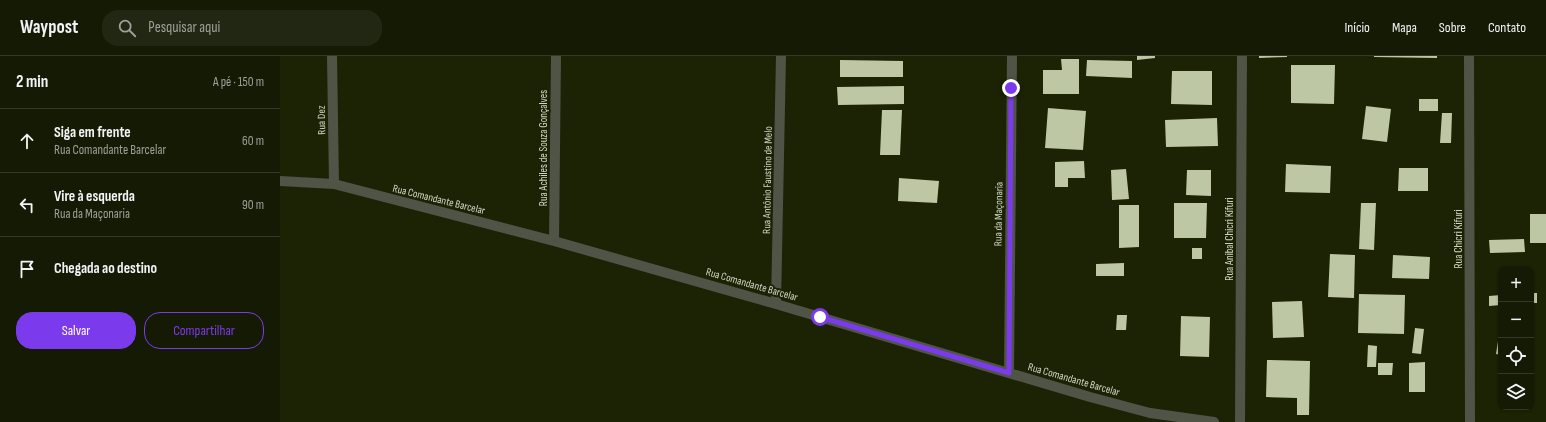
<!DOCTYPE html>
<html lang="pt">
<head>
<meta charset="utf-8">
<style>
	:root { --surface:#151a04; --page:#222713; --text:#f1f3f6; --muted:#9da19a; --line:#343826; --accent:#7c3aed }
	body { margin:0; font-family:"Sofia Sans Condensed",sans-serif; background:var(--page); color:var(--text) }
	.controls { position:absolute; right:12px; bottom:12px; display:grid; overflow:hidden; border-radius:8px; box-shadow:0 1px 3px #0004 }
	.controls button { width:36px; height:36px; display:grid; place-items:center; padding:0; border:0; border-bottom:1px solid var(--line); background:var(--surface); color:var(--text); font:20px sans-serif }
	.stop { position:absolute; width:12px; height:12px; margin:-9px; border:3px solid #7c3aed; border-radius:50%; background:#fff }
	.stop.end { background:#7c3aed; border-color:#fff; box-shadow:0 1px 4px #0008 }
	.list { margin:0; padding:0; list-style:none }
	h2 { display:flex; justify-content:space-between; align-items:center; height:52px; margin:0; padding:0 16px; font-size:17px }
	h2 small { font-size:13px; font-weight:400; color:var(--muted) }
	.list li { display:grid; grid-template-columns:26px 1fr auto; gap:12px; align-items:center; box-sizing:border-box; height:64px; padding:0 16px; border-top:1px solid var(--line) }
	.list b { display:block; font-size:15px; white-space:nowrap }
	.list p { margin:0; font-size:13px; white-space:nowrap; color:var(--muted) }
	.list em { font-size:13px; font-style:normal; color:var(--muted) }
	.actions { display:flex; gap:8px; padding:12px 16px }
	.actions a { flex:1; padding:9px 0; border:1px solid var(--accent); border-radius:16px; text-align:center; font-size:14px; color:var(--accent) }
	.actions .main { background:var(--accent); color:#fff }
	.icon { flex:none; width:22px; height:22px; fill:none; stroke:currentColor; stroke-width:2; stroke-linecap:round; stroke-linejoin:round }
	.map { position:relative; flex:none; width:1266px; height:366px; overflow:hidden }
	header { display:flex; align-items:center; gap:24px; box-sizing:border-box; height:56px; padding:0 20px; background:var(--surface); border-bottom:1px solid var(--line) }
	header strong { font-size:19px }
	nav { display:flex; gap:22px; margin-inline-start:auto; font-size:14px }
	.search { width:280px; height:36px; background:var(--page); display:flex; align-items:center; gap:10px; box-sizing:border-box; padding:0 14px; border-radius:16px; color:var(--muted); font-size:15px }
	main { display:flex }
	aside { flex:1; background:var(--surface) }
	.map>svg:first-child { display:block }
	.building { fill:#bdc7a4 }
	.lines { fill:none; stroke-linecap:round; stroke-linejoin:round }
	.minor { stroke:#505446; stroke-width:10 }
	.route { stroke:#7c3aed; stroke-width:5 }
	.labels { text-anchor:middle; stroke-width:4; stroke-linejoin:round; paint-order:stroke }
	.street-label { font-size:11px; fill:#cfd5c3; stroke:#1c2305 }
</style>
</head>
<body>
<header>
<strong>Waypost</strong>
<div class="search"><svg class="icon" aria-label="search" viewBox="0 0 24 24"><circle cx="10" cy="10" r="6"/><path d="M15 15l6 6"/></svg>Pesquisar aqui</div>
<nav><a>Início</a><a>Mapa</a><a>Sobre</a><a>Contato</a></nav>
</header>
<main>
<aside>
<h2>2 min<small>A pé · 150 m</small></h2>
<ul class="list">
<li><svg class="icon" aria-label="ahead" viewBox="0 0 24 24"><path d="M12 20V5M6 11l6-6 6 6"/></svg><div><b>Siga em frente</b><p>Rua Comandante Barcelar</p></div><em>60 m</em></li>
<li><svg class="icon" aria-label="left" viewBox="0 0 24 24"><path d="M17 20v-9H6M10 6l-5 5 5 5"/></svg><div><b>Vire à esquerda</b><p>Rua da Maçonaria</p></div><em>90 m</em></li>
<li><svg class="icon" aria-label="arrive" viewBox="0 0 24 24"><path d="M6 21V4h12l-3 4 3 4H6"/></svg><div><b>Chegada ao destino</b></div></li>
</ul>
<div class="actions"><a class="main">Salvar</a><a>Compartilhar</a></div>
</aside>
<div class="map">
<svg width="1266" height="366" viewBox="0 0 1266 366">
	<rect width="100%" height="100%" fill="#1c2305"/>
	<path class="building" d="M857,0H875V2L857,4Z
		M979,0H1007V1L979,2Z
		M1094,0H1157V2L1094,1Z
		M781,3H799V38H763V14H782Z
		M560,4L623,5V21H560Z
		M807,4L852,5V22L806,20Z
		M1011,9H1055L1054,48L1011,47Z
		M892,15H932V49L891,48Z
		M624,30V48L558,49L557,31Z
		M1139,43H1158V55H1139Z
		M1086,50L1111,53L1107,86L1082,83Z
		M768,52L806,55L803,94L765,92Z
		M602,54H622L620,99H600Z
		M1162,57H1172L1171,87H1160Z
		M937,62L938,90L886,91L885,64Z
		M804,105L805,122H788V131H775V106Z
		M1006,108L1051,110L1050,137L1005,136Z
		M1119,112H1148V135H1118Z
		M846,113L849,143L832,144L831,114Z
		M907,114H931V140L906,139Z
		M619,122L659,125L657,147L618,145Z
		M894,147H927L926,182H894Z
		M1081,147H1096L1094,194L1079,193Z
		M839,149H859V191L839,192Z
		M1250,158H1266V187H1250Z
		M1244,183L1245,196L1210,197L1209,184Z
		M912,192H922V203H912Z
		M1050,198L1075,199L1074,242L1048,241Z
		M1113,199L1150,201L1149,223L1112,222Z
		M844,207V220H816V208Z
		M1251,237H1257V247H1251Z
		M1079,238L1125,239L1124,278L1078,277Z
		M1221,239V249L1209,250V240Z
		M1022,245L1024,281L993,282L992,246Z
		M837,259H847L846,274H836Z
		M901,260L930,261L929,301L900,300Z
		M1135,272L1144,273L1141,298L1132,297Z
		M1220,272H1221V299L1216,298Z
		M1088,289L1097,290L1096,311H1087Z
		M987,304L1030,305L1029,359H1017V342L986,341Z
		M1145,306V336H1129V307Z
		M1098,307H1113L1112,319H1098Z"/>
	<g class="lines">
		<path class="minor" d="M52,0L54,128
			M1189,0L1190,366
			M0,125L54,128L274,185L496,248L810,341L870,357L934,366
			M274,185L276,0
			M496,248L501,0
			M729,317L732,0
			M960,366L962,0"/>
	</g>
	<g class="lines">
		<path class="route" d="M540,261L729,317L731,32"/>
	</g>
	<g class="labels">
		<g class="street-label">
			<text transform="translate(41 64) rotate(-91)" y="4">Rua Dez</text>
			<text transform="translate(263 92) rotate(-90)" y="4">Rua Achiles de Souza Gonçalves</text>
			<text transform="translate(487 124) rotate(-89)" y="4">Rua Antônio Faustino de Melo</text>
			<text transform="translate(159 143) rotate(14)" y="4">Rua Comandante Barcelar</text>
			<text transform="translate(718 158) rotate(-89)" y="4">Rua da Maçonaria</text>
			<text transform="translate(949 183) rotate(-90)" y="4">Rua Anibal Chicri Kifuri</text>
			<text transform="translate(1178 183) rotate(-90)" y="4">Rua Chicri Kifuri</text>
			<text transform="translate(472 228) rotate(16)" y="4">Rua Comandante Barcelar</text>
			<text transform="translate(794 323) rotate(16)" y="4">Rua Comandante Barcelar</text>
		</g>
	</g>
</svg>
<div class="controls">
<button>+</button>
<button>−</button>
<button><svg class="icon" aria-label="locate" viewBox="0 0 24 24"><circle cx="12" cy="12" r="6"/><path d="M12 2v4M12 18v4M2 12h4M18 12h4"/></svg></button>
<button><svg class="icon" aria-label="layers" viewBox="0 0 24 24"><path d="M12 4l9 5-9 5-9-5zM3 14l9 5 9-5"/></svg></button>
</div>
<div class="stop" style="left:540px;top:261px"></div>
<div class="stop end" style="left:731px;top:32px"></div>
</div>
</main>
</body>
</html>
